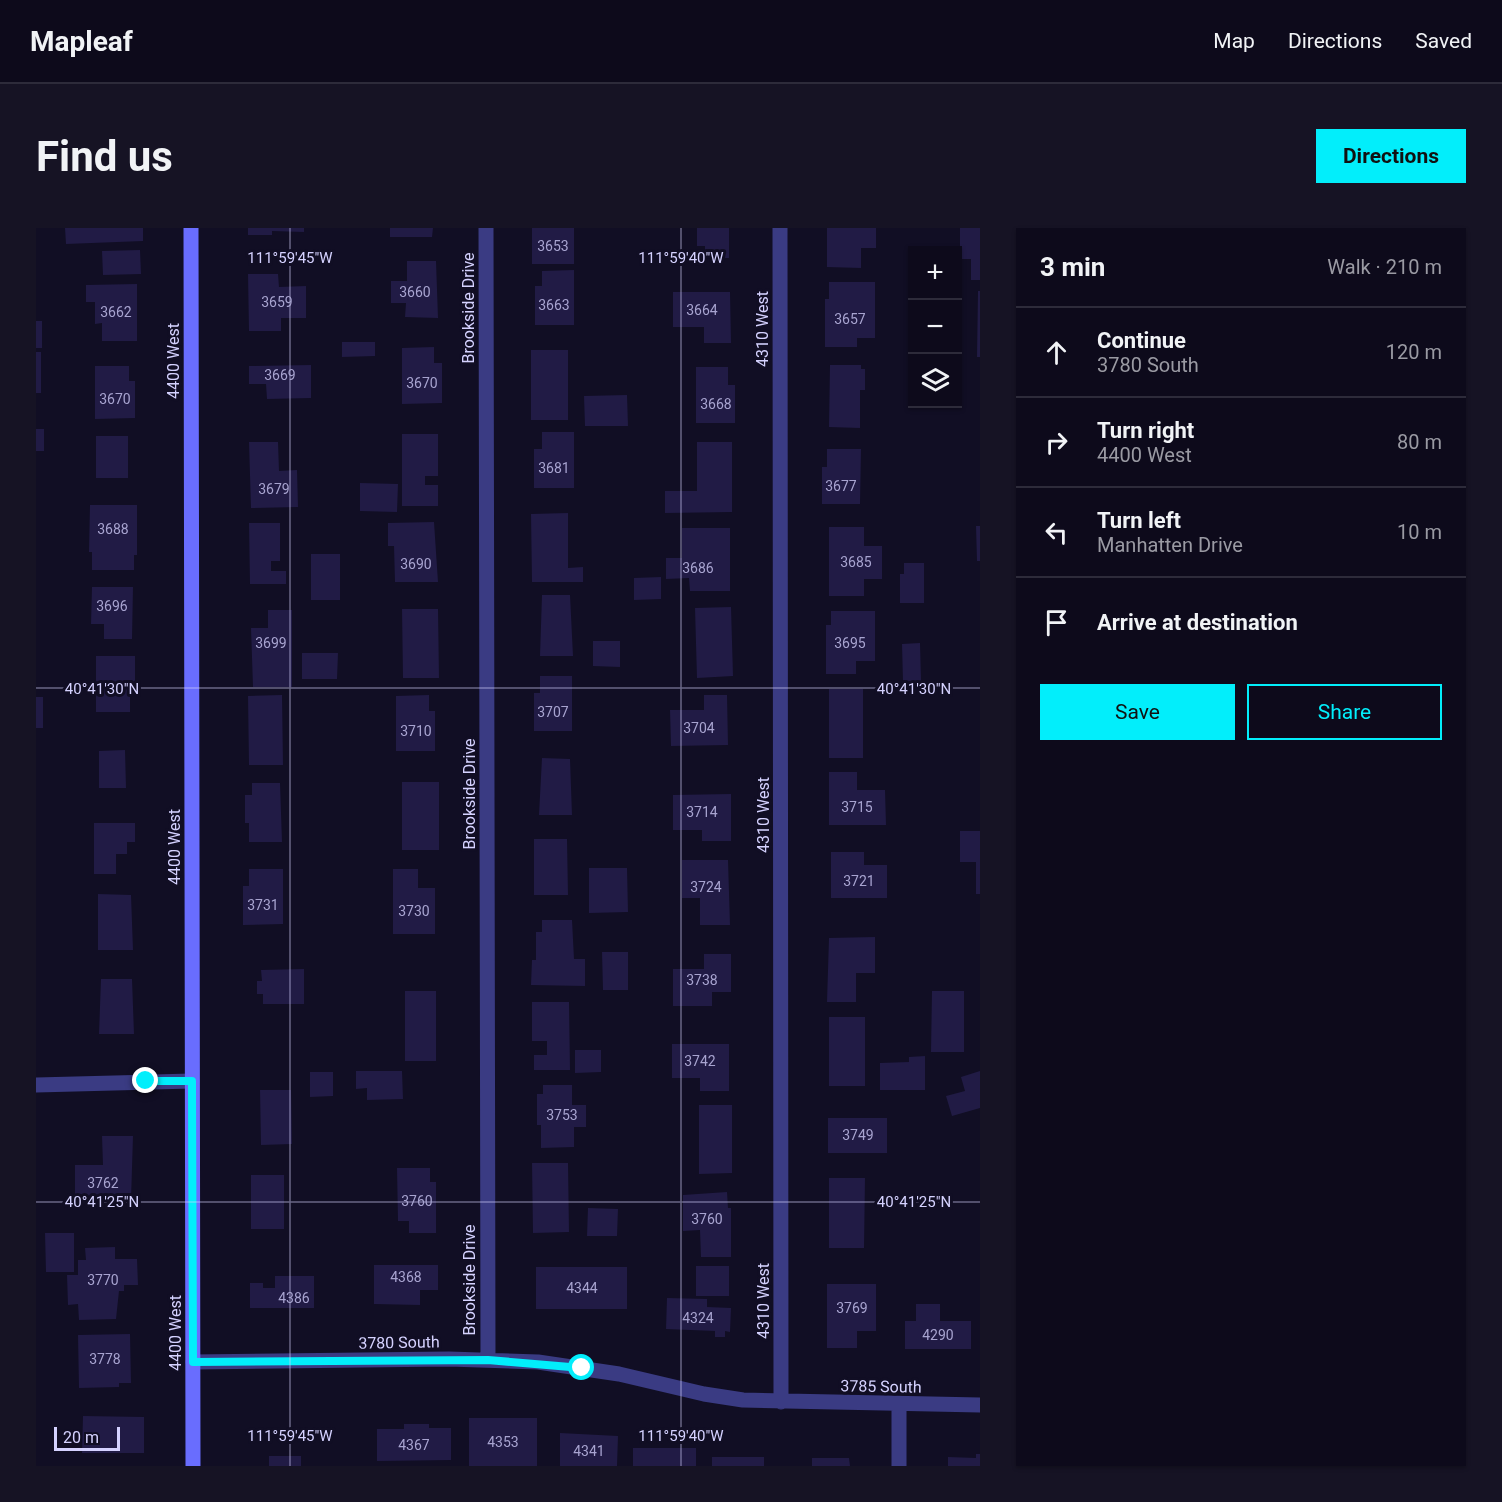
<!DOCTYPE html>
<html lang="en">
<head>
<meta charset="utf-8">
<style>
	:root { --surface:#0d0a1b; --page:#161324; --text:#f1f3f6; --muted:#9a9aa3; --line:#2d2b3a; --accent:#02eefb }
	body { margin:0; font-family:Roboto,sans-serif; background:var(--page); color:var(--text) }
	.controls { position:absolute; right:18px; top:18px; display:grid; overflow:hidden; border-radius:0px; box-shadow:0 2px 4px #0004 }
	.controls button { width:54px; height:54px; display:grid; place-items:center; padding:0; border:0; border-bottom:2px solid var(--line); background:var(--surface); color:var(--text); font:30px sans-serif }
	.scale { position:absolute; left:18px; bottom:15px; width:66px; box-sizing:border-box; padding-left:6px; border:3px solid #d5d2ff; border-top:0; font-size:16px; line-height:21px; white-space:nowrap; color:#d5d2ff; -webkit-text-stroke:4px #110e24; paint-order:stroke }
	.stop { position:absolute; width:18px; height:18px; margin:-14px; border:4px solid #02eefb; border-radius:50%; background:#fff }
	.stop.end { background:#02eefb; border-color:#fff; box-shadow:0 2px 6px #0008 }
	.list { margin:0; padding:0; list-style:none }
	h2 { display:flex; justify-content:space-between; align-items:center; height:78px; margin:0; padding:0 24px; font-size:26px }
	h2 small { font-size:20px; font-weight:400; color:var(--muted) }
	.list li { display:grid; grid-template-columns:39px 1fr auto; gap:18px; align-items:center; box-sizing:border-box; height:90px; padding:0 24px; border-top:2px solid var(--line) }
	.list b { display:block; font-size:22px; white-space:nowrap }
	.list p { margin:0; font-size:20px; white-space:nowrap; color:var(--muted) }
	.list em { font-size:20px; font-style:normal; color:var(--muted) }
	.actions { display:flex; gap:12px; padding:18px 24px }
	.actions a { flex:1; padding:14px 0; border:2px solid var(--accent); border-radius:0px; text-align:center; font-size:21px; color:var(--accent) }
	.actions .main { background:var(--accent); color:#111 }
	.icon { flex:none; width:33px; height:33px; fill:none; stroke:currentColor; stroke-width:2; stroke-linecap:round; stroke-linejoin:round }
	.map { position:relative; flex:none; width:944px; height:1238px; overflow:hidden; border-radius:0px }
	header { display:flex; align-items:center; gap:36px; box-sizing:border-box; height:84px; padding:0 30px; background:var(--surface); border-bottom:2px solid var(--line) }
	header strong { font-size:28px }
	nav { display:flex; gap:33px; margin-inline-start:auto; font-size:21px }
	.intro { display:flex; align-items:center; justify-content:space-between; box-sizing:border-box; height:144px; padding:0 36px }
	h1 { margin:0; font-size:42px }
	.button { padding:15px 27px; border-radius:0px; background:var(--accent); color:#111; font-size:21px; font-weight:700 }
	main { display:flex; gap:36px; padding:0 36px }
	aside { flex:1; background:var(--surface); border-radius:0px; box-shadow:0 2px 4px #0004 }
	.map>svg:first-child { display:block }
	.building { fill:#211b45 }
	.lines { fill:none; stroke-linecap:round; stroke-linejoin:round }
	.street { stroke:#3a3b83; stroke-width:15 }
	.secondary { stroke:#696dfe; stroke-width:15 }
	.route { stroke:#02eefb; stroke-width:8 }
	.ticks { fill:none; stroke:#d5d2ff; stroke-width:1.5; stroke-opacity:0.45 }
	.labels { text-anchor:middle; stroke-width:6; stroke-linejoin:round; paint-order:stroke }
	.number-label { font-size:14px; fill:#a8a4d0 }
	.street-label { font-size:16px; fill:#d5d2ff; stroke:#110e24 }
	.ticks-label { font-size:15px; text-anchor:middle; fill:#d5d2ff; stroke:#110e24; stroke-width:6; stroke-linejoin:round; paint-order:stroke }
</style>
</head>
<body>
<header>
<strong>Mapleaf</strong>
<nav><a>Map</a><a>Directions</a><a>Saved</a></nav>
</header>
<div class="intro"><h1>Find us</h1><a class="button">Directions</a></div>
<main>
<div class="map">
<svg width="944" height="1238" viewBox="0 0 944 1238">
	<rect width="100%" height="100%" fill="#110e24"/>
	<path class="building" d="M29,0H107V13L30,16Z
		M212,0H268V4L236,3V7H212Z
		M354,0H397L396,9H354Z
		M496,0H538V36H496Z
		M661,0H693V30H669V18H661Z
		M791,0H840V20H825V40L791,39Z
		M924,0H944V52H935V31H924Z
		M104,22L105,46L67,47L66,23Z
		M371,33H400L402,90L369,89L370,75H355V53H371Z
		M538,42V97H499V58H506V43Z
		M212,46H242L243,59L270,58V90H245V103H213Z
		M793,54H839V110H821V119H789V71H793Z
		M101,56V113H66V95L59,96V74H50V57Z
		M942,63H944V129H941Z
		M637,64H694L695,115H668V99H637Z
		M0,93H6V120H0Z
		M306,114H339V128L306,129Z
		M398,119V135H406V175L366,176V120Z
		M495,122H532V192H495Z
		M0,124H5V165H0Z
		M275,137V170L231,171L230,156H213V138Z
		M794,137H825V141H829V162H824V200L793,199Z
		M59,138H93V153H99V190L59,191Z
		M660,139H692V157H699V195H660Z
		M591,167L592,198H549L548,168Z
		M0,201H8V223H0Z
		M506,204H538V260H498V221H506Z
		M366,206H402V248H389V257H402V278H366Z
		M60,208H92V250H60Z
		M213,214H242L243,243L261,242L262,279L215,280Z
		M661,214H696V284L629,285V263H661Z
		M791,221H825L824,276H786V239H791Z
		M324,255L362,256L361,284L324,283Z
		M54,277H101V327H98V342H56V324H53Z
		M532,285V340L547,339V354H496L495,286Z
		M398,294L402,354H359L358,318H352V295Z
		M213,295H244V333H235V343H250V356H214Z
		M940,298H944V333H941Z
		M793,299H828V318H846V351H828V368H793Z
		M646,300H694V363H654L653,350L630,351V330H646Z
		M275,326H304V372H275Z
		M868,335H888V375H864V346H868Z
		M625,349V371L598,372V350Z
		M56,359H97L96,411H68V396H55Z
		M506,367H534L537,428H504Z
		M695,379L697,448L661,450L659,380Z
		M366,381H402L403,450H367Z
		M232,382H256V459H217L215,400H232Z
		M795,383H839V433H820V446H790V397H795Z
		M557,413H584V439L557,438Z
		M884,415L885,453L867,454L866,416Z
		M266,425H302L301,451H266Z
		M60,428H99V465H94V484H60Z
		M504,448H536V503H498V465H504Z
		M793,461H827V530H793Z
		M246,467L247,537H213L212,468Z
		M393,467V483H399V523H360V468Z
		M668,467H691L692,517L635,518L634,482H668Z
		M0,469H7V500H0Z
		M89,522L90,560H63V523Z
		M506,530L534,531L536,587H503Z
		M793,544H821V562H849L850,597H793Z
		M366,554H403V622H366Z
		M216,555H244L246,614H213V595H209V567H216Z
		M695,566V613H666V602H637V567Z
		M58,595H99V614H91V626H80V646H58Z
		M924,603H944V666H940V634H924Z
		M498,611H531L532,667H498Z
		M795,624H828V637H851V670H795Z
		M646,632H692L694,697H664V670H646Z
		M553,640H591L592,684L553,685Z
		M213,641H247V696L207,697V658H213Z
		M357,641H382V660H399V706H357Z
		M62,666L95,667L97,722H62Z
		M506,692H536L538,731H549V758L495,757L496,732H500V704H506Z
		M839,709V745H820V774H791L793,710Z
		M566,724H592V762H567Z
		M668,726H695V764H676V778H637V741H668Z
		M268,741V776H227V766H221V753H226L225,742Z
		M65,751H96L98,806H63Z
		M369,763H400V833H369Z
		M896,763H928V824H895Z
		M496,774H533L534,842H498V827H511V813H496Z
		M793,789H829V858H793Z
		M636,816H693V863H664V850H636Z
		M539,822H565V844L539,845Z
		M889,828V862H844V835L873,834V829Z
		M320,843H366L367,871L331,872V860L320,861Z
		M944,843V880L916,888L910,868L929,863L925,849Z
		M274,844H297V868L274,869Z
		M507,857H536V877H550V899H538V919L505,920V897H501V866H507Z
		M224,862H255L256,916L225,917Z
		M663,877H696V945L663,946Z
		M792,890H851V925H792Z
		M66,908H97L95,972L39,973V937H67Z
		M496,935H532L533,1004L497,1005Z
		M361,940H394V954H400V1005H373V993H362Z
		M215,947H248V1001H215Z
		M793,950H829L828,1020H793Z
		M691,964L692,980H695V1029H665L664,1002L647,1003V967Z
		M552,980L582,981L581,1008H551Z
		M9,1005H38V1044H10Z
		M79,1019V1031H101L102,1057H88V1063H83L80,1091L43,1092L42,1076L32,1077L31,1047H42V1032H50L49,1020Z
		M338,1037H402V1062H384V1077L338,1076Z
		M660,1038H693V1068H660Z
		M500,1039H591V1081H500Z
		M239,1048H278V1080H214V1055H227V1060H239Z
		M791,1056H840V1103H821V1120H791Z
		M631,1070L671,1071V1079L695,1080L694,1104L689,1103V1109H679V1103L630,1101Z
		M880,1076H904V1093H935V1121H869V1093H880Z
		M94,1106L95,1155H83V1159L43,1160L42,1107Z
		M47,1188L108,1189V1225H46Z
		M433,1190H501V1238H433Z
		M368,1196H393V1200H415V1232L341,1233V1201H368Z
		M524,1205L582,1208L581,1238H524Z
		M597,1220H660V1238H597Z
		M940,1226H944V1238H912V1229L940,1230Z
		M233,1228H265V1238H233Z
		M676,1229H728V1238H676Z
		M776,1230H813L814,1238H776Z"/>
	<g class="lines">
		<path class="street" d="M450,0L452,1132
			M744,0L745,1174
			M0,857L156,853
			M157,1134L413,1131L502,1134L583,1146L668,1166L707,1172L944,1177
			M863,1176V1238"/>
		<path class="secondary" d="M155,0L157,1238"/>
	</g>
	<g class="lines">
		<path class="route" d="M110,853H156L157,1134L452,1132L546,1140"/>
	</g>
	<path class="ticks" d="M254,0V1238M645,0V1238M0,460H944M0,974H944"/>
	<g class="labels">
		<g class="number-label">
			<text x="517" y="23">3653</text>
			<text x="379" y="69">3660</text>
			<text x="241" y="79">3659</text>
			<text x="518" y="82">3663</text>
			<text x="666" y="87">3664</text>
			<text x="80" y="89">3662</text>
			<text x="814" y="96">3657</text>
			<text x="244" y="152">3669</text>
			<text x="386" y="160">3670</text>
			<text x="79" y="176">3670</text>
			<text x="680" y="181">3668</text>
			<text x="518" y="245">3681</text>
			<text x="805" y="263">3677</text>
			<text x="238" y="266">3679</text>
			<text x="77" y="306">3688</text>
			<text x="820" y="339">3685</text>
			<text x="380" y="341">3690</text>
			<text x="662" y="345">3686</text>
			<text x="76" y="383">3696</text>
			<text x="235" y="420">3699</text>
			<text x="814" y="420">3695</text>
			<text x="517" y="489">3707</text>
			<text x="663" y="505">3704</text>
			<text x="380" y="508">3710</text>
			<text x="821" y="584">3715</text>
			<text x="666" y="589">3714</text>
			<text x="823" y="658">3721</text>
			<text x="670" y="664">3724</text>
			<text x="227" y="682">3731</text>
			<text x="378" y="688">3730</text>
			<text x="666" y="757">3738</text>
			<text x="664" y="838">3742</text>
			<text x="526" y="892">3753</text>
			<text x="822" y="912">3749</text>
			<text x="67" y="960">3762</text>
			<text x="381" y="978">3760</text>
			<text x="671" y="996">3760</text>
			<text x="370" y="1054">4368</text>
			<text x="67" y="1057">3770</text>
			<text x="546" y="1065">4344</text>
			<text x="258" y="1075">4386</text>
			<text x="816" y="1085">3769</text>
			<text x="662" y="1095">4324</text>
			<text x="902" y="1112">4290</text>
			<text x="69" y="1136">3778</text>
			<text x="467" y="1219">4353</text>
			<text x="378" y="1222">4367</text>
			<text x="553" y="1228">4341</text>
		</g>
		<g class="street-label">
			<text transform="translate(432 80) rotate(-90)" y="6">Brookside Drive</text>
			<text transform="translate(726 101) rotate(-90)" y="6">4310 West</text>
			<text transform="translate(137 133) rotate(-90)" y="6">4400 West</text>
			<text transform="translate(433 566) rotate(-90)" y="6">Brookside Drive</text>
			<text transform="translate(727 587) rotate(-90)" y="6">4310 West</text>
			<text transform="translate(138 619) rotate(-90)" y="6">4400 West</text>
			<text transform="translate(433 1052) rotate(-90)" y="6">Brookside Drive</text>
			<text transform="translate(727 1073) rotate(-90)" y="6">4310 West</text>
			<text transform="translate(139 1105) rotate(-90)" y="6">4400 West</text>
			<text transform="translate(363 1114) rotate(-1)" y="6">3780 South</text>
			<text transform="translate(845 1158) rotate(1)" y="6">3785 South</text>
		</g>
	</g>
	<g class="ticks-label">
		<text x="254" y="35">111°59'45"W</text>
		<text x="645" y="35">111°59'40"W</text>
		<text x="66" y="466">40°41'30"N</text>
		<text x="878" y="466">40°41'30"N</text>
		<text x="66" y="979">40°41'25"N</text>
		<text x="878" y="979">40°41'25"N</text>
		<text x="254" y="1213">111°59'45"W</text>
		<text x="645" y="1213">111°59'40"W</text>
	</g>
</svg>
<div class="controls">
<button>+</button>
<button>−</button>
<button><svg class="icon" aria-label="layers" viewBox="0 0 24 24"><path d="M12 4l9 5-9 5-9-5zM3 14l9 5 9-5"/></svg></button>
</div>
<div class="scale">20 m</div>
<div class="stop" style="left:546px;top:1140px"></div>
<div class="stop end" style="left:110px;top:853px"></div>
</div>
<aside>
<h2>3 min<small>Walk · 210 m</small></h2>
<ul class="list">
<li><svg class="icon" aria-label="ahead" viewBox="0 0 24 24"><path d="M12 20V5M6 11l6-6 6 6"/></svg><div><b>Continue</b><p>3780 South</p></div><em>120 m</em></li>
<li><svg class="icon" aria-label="right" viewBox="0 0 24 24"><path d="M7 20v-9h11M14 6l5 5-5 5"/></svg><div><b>Turn right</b><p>4400 West</p></div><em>80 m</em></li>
<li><svg class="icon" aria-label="left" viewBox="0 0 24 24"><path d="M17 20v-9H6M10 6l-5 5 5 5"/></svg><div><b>Turn left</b><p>Manhatten Drive</p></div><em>10 m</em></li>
<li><svg class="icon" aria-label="arrive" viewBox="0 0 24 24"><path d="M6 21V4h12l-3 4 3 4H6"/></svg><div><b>Arrive at destination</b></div></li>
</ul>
<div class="actions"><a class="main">Save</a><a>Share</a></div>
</aside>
</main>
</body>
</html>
